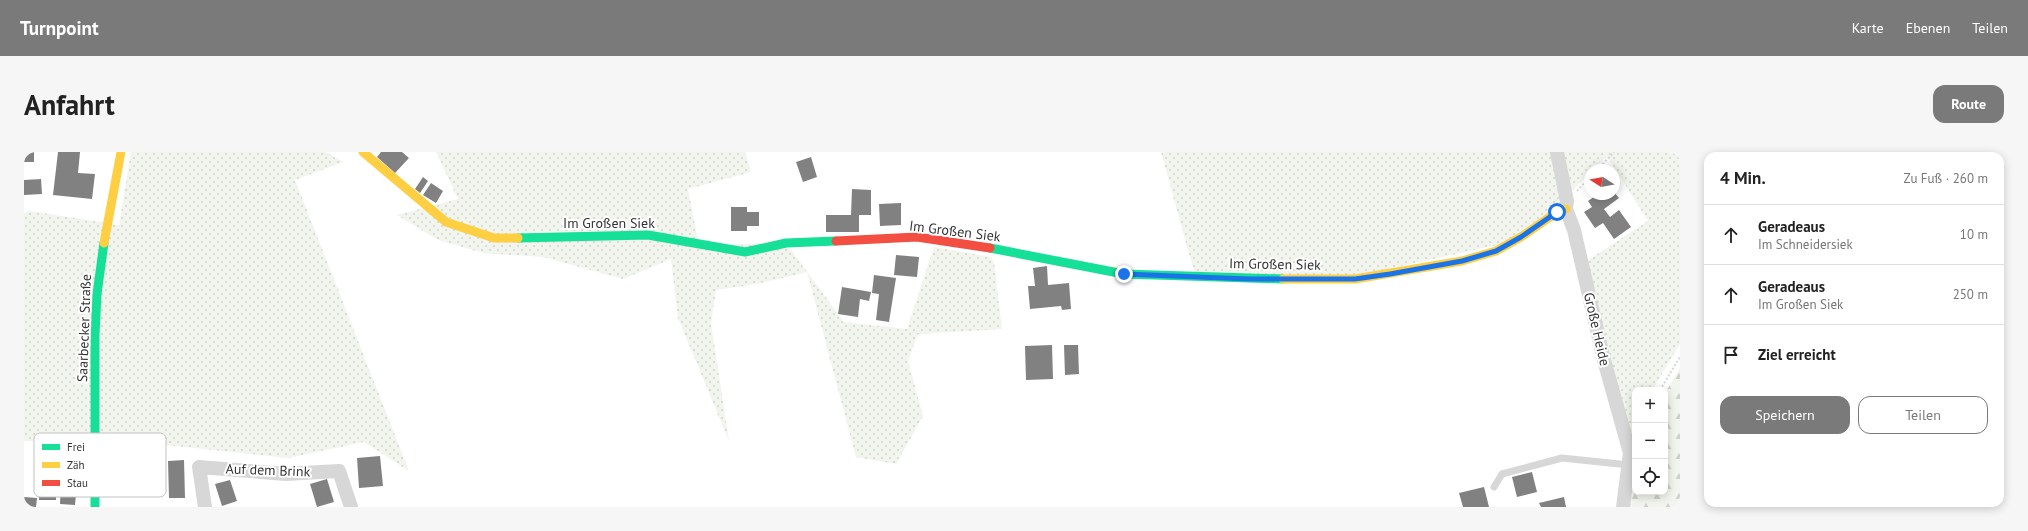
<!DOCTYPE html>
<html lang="de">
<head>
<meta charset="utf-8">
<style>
	:root { --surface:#fff; --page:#f6f6f6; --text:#222; --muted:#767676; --line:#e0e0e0; --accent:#7a7a7a }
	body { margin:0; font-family:"PT Sans",sans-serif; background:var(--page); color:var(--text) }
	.controls { position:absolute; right:12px; bottom:12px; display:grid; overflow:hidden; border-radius:8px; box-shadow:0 2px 10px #0003 }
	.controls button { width:36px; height:36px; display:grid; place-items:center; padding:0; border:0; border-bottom:1px solid var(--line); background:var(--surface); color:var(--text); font:20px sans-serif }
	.compass { position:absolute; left:1560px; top:12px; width:36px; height:36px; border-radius:50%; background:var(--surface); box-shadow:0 2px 10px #0003; rotate:281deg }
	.stop { position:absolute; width:12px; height:12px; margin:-9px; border:3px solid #1a73e8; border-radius:50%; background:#fff }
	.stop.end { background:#1a73e8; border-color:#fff; box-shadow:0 1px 4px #0008 }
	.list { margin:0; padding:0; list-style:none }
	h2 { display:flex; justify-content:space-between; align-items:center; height:52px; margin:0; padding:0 16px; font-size:17px }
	h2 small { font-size:13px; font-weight:400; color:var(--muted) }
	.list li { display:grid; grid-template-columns:26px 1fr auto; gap:12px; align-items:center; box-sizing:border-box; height:60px; padding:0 16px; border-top:1px solid var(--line) }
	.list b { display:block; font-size:15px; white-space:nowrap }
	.list p { margin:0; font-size:13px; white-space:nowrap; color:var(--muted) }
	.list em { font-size:13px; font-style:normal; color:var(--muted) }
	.actions { display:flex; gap:8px; padding:12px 16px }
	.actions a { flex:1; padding:9px 0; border:1px solid var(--accent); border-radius:12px; text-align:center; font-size:14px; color:var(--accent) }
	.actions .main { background:var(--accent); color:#fff }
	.icon { flex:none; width:22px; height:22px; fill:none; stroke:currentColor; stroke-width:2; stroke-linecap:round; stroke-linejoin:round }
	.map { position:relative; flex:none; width:1656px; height:355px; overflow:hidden; border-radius:12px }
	header { display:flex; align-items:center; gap:24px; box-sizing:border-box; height:56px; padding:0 20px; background:var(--accent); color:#fff }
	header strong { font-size:19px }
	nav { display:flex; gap:22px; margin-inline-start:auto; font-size:14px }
	.intro { display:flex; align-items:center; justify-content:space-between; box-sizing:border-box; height:96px; padding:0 24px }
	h1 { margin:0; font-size:28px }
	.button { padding:10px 18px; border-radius:12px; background:var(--accent); color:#fff; font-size:14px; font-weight:700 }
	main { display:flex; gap:24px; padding:0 24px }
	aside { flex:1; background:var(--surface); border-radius:12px; box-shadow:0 2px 10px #0003 }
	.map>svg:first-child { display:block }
	.green { fill:url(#green-dots) }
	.forest { fill:url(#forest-firs) }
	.building { fill:#818181 }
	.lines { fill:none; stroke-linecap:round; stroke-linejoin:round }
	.path { stroke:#d6d6d6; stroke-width:2; stroke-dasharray:2 2; stroke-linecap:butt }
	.lane { stroke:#d7d7d7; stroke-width:7 }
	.street { stroke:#d7d7d7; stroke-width:14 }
	.fast { stroke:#16e098; stroke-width:9 }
	.slow { stroke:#ffcf43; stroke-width:9 }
	.jam { stroke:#f24e42; stroke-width:9 }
	.route { stroke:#1a73e8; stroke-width:5 }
	.labels { text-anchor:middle; stroke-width:4; stroke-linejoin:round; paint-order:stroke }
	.street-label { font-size:14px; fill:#333; stroke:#fff }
	.key { fill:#fff; stroke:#c2c2c2; stroke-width:1 }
	.key-label { font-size:11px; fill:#333 }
</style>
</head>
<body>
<header>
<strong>Turnpoint</strong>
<nav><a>Karte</a><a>Ebenen</a><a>Teilen</a></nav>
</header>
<div class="intro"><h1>Anfahrt</h1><a class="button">Route</a></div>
<main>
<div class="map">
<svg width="1656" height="355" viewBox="0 0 1656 355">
	<defs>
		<pattern id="green-dots" width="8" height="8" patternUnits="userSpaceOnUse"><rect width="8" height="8" fill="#f1f5ed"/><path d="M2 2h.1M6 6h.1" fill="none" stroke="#cfd2cc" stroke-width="1.8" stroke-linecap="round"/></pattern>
		<pattern id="forest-firs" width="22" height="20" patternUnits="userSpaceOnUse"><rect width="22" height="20" fill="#f1f5ed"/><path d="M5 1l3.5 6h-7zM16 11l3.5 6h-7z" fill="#cfd2cc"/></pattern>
	</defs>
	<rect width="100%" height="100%" fill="#fff"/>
	<path class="green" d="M107,0H302L319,10L271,28L385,319L340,290L264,306L113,290L0,289V61L6,59L95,73Z
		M412,0H721L727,20L664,37L675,93L762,91L820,170L883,177L910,95L967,105L970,111L978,177L894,182L884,209L899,264L872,312L832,305L783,120L733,132L692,138L687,172L705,289L654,166L647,107L599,127L519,105L460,101L414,88L373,63L434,47Z
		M1137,0H1656V192L1628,238H1611V274L1607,283L1558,112L1624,69L1583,4L1569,18H1566V21L1531,56L1478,92L1331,124L1171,123Z"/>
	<path class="forest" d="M1656,216V355H1604L1611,310V340H1641V241Z"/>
	<path class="building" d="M0,0H10V10H0Z
		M34,0H56L54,21L71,22L68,47L29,43Z
		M357,0H378L385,6L371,21L353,5Z
		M787,5L793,25L779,30L772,10Z
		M399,25L404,29L396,41L391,37Z
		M17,27L18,42L0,43V28Z
		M407,31L419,39L412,51L399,43Z
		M828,37L847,38V63H835V80H802V63H827Z
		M1590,40L1595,46L1580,57L1586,65L1595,58L1607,75L1590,87L1579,71L1571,76L1560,60L1568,55L1564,49L1574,42H1590Z
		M877,51V73L856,74L855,52Z
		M707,55H723V60H735V74H723V79H707Z
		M872,103L895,105L893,125L870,123Z
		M1023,114L1024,133L1045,131L1047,157L1038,158L1037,154L1006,157L1004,134H1011L1009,116Z
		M850,123L872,126L865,170L852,168L855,142L848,141Z
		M818,135L847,140L845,149L836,147L834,165L814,162Z
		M1028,193L1029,227L1002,228L1001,194Z
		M1040,193H1054L1055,222L1041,223Z
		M356,304L359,334L335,336L333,306Z
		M160,308L161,346H145L144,309Z
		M1508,320L1513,340L1493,345L1488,325Z
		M16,327L33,328L32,348H15Z
		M303,327L310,350L293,355L286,332Z
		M206,328L213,349L198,354L191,332Z
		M37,330L53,331L51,353L36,352Z
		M1460,335L1465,355H1439L1435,341Z
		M0,345L13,346L12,355H0Z
		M1540,345L1542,355H1517L1515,351Z"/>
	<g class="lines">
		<path class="path" d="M1573,18L1590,0
			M1553,39L1566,25
			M1636,238L1656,205"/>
		<path class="lane" d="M1470,335L1478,322L1538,306L1605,313"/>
		<path class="street" d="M1533,0L1543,49L1542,57L1550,78L1580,208L1606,301L1599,355
			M181,355L175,315L262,322L315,319L327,355"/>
		<path class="fast" d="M494,86L624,83L721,100L762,91L812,89
			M966,96L1100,122L1259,127
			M71,355V183L73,142L80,91"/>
		<path class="slow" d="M339,0L422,70L470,86H494
			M80,91L97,0
			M1259,127H1331L1438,109L1472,99L1497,85L1533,60L1542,57"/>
		<path class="jam" d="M812,89L893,85L966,96"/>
	</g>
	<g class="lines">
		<path class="route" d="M1100,122L1225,127H1331L1366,122L1438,109L1472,99L1497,85L1533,60"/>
	</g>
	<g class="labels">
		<g class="street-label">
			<text x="585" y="76">Im Großen Siek</text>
			<text transform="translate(931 79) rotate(7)" y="5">Im Großen Siek</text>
			<text transform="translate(1251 112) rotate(1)" y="5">Im Großen Siek</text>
			<text transform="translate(60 176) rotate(-88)" y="5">Saarbecker Straße</text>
			<text transform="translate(1573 177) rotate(77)" y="5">Große Heide</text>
			<text transform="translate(244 318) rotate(2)" y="5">Auf dem Brink</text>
		</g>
	</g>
	<rect x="10" y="281" width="132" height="64" rx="6" class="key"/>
	<rect x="18" y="292" width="18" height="6" fill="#16e098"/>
	<rect x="18" y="310" width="18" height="6" fill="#ffcf43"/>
	<rect x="18" y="328" width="18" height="6" fill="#f24e42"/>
	<g class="key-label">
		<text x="43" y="299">Frei</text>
		<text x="43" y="317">Zäh</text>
		<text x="43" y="335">Stau</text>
	</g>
</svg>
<div class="controls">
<button>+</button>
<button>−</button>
<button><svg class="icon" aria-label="locate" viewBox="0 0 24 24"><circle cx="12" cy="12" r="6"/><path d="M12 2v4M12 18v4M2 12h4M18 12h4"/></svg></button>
</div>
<svg class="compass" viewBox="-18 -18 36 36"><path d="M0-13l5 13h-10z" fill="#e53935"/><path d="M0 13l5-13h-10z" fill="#767676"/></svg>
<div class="stop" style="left:1533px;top:60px"></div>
<div class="stop end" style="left:1100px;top:122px"></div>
</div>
<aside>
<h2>4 Min.<small>Zu Fuß · 260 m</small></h2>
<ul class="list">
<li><svg class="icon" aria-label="ahead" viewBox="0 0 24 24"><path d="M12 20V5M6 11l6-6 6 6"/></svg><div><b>Geradeaus</b><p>Im Schneidersiek</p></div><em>10 m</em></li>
<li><svg class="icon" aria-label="ahead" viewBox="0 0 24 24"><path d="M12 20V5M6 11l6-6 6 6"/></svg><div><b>Geradeaus</b><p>Im Großen Siek</p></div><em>250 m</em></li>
<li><svg class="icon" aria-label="arrive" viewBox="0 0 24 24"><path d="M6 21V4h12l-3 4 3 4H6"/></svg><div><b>Ziel erreicht</b></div></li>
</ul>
<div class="actions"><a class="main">Speichern</a><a>Teilen</a></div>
</aside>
</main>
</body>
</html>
